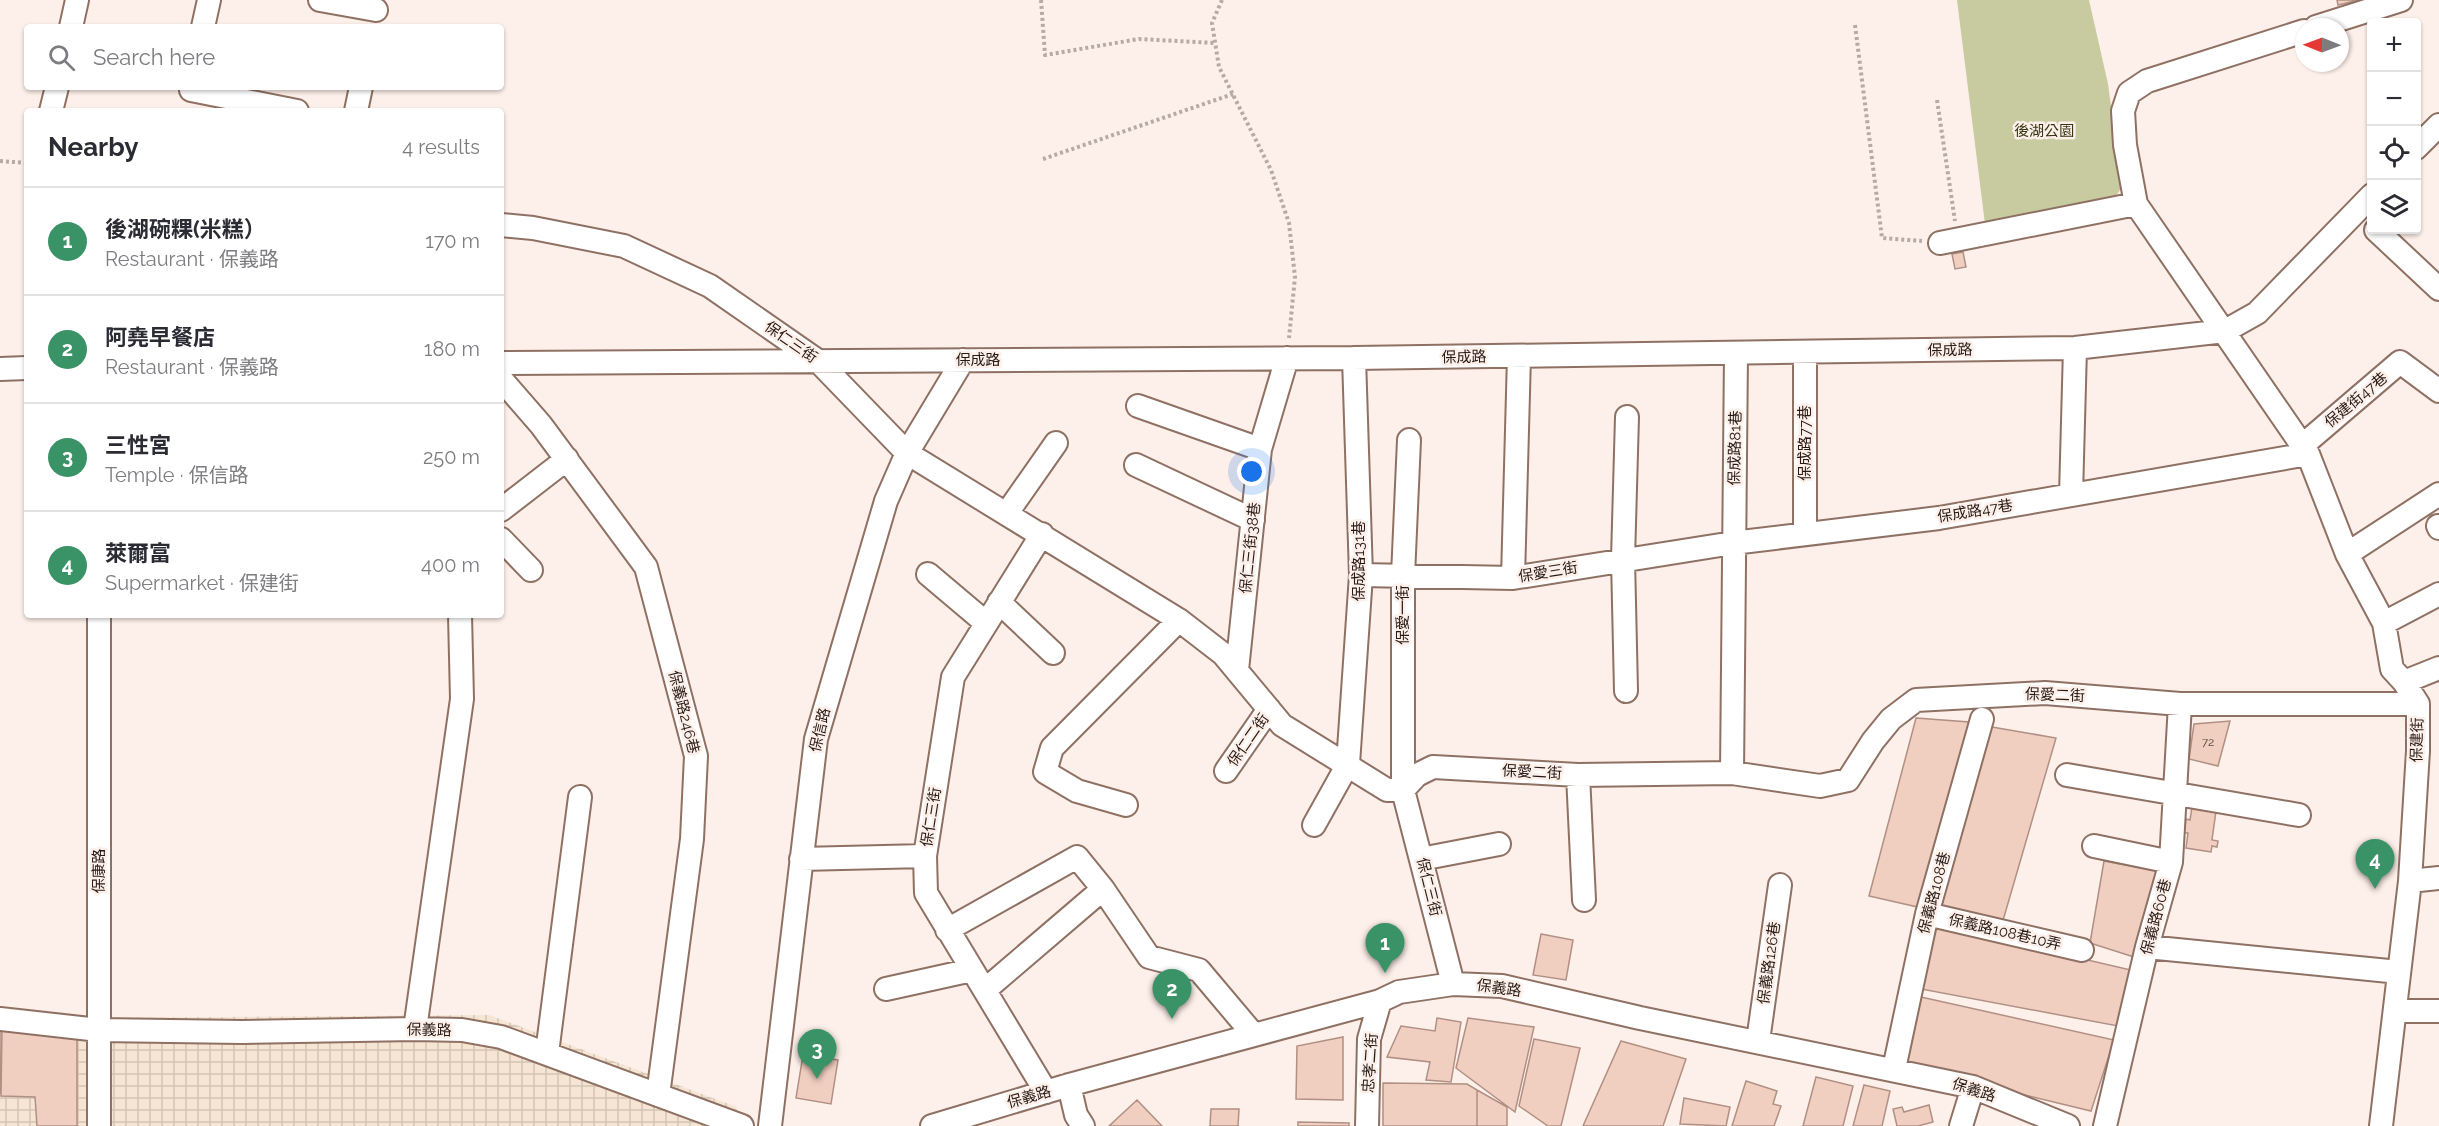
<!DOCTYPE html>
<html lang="en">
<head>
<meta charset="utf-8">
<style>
	:root { --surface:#fff; --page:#f7f7f7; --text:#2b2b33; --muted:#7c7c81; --line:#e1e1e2; --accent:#3a9267 }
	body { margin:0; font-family:Raleway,"Noto Sans TC",sans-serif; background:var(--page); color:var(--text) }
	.controls { position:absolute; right:18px; top:18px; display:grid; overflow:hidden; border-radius:6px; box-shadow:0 2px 4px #0004 }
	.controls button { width:54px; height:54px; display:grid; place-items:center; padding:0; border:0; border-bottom:2px solid var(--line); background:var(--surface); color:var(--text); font:30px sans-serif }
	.compass { position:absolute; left:2295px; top:18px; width:54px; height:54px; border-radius:50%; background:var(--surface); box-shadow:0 2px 4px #0004; rotate:271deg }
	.you { position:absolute; left:1252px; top:472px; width:21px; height:21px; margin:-15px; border:4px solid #fff; border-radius:50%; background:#1a73e8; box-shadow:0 0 0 9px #1a73e833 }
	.badge { display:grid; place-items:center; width:39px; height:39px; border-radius:50%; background:var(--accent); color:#fff; font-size:20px; font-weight:700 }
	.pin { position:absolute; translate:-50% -50px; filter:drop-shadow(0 2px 3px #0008) }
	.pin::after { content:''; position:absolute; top:32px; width:21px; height:18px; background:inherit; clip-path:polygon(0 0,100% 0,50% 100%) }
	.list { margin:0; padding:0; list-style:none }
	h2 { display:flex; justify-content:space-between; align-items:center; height:78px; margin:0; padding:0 24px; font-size:26px }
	h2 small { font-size:20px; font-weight:400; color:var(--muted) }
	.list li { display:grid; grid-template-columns:39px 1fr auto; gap:18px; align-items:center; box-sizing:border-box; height:108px; padding:0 24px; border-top:2px solid var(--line) }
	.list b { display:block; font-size:22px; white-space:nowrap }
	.list p { margin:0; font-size:20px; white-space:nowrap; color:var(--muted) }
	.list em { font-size:20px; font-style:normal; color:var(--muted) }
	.icon { flex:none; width:33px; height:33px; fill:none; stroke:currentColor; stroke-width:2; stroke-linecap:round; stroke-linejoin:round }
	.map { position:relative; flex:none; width:2439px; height:1126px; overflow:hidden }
	.search { position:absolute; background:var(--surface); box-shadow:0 2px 4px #0004; left:24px; top:24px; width:480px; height:66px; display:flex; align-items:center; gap:15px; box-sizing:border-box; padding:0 21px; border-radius:6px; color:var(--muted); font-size:22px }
	.panel { position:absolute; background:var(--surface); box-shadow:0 2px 4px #0004; left:24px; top:108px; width:480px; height:510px; border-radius:6px }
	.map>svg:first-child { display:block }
	.industrial { fill:url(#industrial-grid) }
	.park { fill:#c8cb9f }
	.building { fill:#f0cfc1; stroke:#b09083; stroke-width:1.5 }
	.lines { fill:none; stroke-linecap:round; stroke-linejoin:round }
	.minor-casing { stroke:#8f7164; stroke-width:26 }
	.path { stroke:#b7a9a4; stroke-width:4; stroke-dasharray:3 3; stroke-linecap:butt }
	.minor { stroke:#fff; stroke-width:22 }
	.labels { text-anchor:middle; stroke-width:5; stroke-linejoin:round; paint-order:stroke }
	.number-label { font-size:12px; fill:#584740 }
	.park-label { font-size:15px; fill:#343511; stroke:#fdefe9 }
	.street-label { font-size:15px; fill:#261a15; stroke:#fdefe9 }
</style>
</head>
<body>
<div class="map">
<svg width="2439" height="1126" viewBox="0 0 2439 1126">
	<defs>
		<pattern id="industrial-grid" width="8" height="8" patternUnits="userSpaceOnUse" patternTransform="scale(1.5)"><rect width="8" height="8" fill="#f6e5d3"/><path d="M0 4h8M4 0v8" fill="none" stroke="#d3c4b4"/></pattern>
	</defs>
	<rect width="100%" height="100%" fill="#fdefe9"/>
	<path class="industrial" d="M0,1008L74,1018L489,1015L737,1107L734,1126H0Z"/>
	<path class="park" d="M1957,0H2089L2108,84L2122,187L2114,199L1985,224Z"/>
	<path class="building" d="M2337,0H2359L2338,5Z
		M1963,252L1966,267L1955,269L1952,254Z
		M1916,718L1969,722L1922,908L1869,896Z
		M2230,721L2218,766L2189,759L2194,724Z
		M1992,727L2056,738L2002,924L1937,911Z
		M2192,807L2216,811L2212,840L2218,841L2217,847L2212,846L2211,852L2186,848L2188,833H2184L2186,819L2190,820Z
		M2104,861L2158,871L2134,957L2090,943Z
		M1934,924L2135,971L2118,1026L1921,989Z
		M1541,934L1573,940L1566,980L1533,975Z
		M1921,997L2114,1040L2091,1111L1905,1066Z
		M1437,1018L1461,1022L1451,1082L1426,1080L1430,1062L1387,1057L1401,1026L1435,1031Z
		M1468,1018L1534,1027L1515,1112L1456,1068Z
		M0,1028H2L1,1093H0Z
		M2,1028L77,1030V1126H37L35,1097L1,1096Z
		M1343,1037V1100L1296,1099L1297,1046Z
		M1534,1039L1580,1048L1561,1126H1548L1519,1106Z
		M1621,1041L1686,1059L1663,1126H1583Z
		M803,1055L838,1060L831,1104L796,1098Z
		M1816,1077L1853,1086L1843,1126H1803Z
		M1746,1081L1777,1091L1773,1104L1781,1106L1774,1126H1732Z
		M1383,1083L1467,1084L1477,1090V1126H1383Z
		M1864,1085L1890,1091L1882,1126H1853Z
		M1477,1090L1507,1107V1126H1477Z
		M1684,1098L1730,1107L1726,1126L1680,1124Z
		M1137,1100L1162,1126H1109Z
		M1929,1105L1933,1122L1918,1126H1897L1893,1109L1902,1107L1904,1112Z
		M1211,1109H1239L1238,1126H1210Z
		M1298,1122L1349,1123V1126H1298Z"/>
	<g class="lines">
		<defs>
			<path id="minor" d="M320,0L376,10
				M71,27L77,0
				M203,27L209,0
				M2316,27L2401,0
				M2304,31L2147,81L2129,93L2123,111L2125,145L2136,204L2308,454L2347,554L2384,623L2392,669L2404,682L2418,704V751L2410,881L2381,1126
				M191,90L297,111
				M51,111L57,87
				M356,111L361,87
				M2416,148L2439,125
				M501,225L533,228L624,246L710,286L818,361L907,453L1179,620L1223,654L1282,725L1387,790H1403L1417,775L1433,767L1578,775L1732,773L1820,786L1848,780L1873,741L1891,719L1916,700L2045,693L2180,704H2418
				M2376,230L2439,289
				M1940,243L2136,204
				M1805,352V534
				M501,363L1354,358L2075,348L2225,331L2257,313L2372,195
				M0,369L27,368
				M501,379L541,425L646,567L696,756L692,839L658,1095
				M1138,406L1260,449
				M1409,440L1403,576V790L1453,984
				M2303,445L2400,362L2439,391
				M1136,465L1253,520
				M2071,495L2075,348
				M501,510L567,459
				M1007,513L1056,443
				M2438,526L2439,528
				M1042,534L953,677L925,856L926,893L1046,1092
				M501,539L531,570
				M2347,554L2439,494
				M928,574L986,623
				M1361,575L1513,578L1733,543L1939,518L2308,454
				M1513,578L1519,356
				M999,602L1053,653
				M99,615V1126
				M2384,623L2439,594
				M1237,670L1260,449L1287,358
				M2404,682L2439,668
				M1626,691L1623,559L1627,417
				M1226,771L1269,709
				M1732,773L1736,353
				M1578,775L1584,900
				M2067,775L2299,815
				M1126,805L1077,791L1045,772L1052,748L1179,620
				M1314,825L1348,764L1361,575L1354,358
				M2094,846L2171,862
				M801,859L925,856
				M1421,859L1499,844
				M2410,881L2439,878
				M1927,914L2082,950
				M947,930L1077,857L1103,889L1149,957L1199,970L1253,1034
				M2147,947L2399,972
				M886,989L972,970
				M985,990L1103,889
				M2395,1011H2439
				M0,1019L99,1030L242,1032L415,1029L462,1030L501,1037L742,1126
				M415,1029L462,699L460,615
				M1758,1041L1780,885
				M547,1053L580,797
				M1894,1069L1927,914L1982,719
				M1069,1085L1076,1115L1083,1126
				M770,1126L816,739L886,501L907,453L963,360
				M932,1126L1069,1085L1380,1001L1399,992L1453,984L1502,986L1640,1018L1973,1087L2068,1126
				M1367,1126L1369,1039L1380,1001
				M1961,1126L1973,1087
				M2105,1126L2147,947L2171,862L2180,704"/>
		</defs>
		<use href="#minor" class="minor-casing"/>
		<path class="path" d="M1041,0L1045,55L1139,39L1215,43
			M1222,0L1212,23L1219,67L1271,170L1289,223L1295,277L1289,338
			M1855,25L1882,238L1922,241
			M1937,100L1955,221
			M1043,159L1233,94
			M0,161L27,163"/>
		<use href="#minor" class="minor"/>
	</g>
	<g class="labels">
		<g class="number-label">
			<text x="2208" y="746">72</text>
		</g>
		<g class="park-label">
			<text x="2044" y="136">後湖公園</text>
		</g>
		<g class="street-label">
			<text transform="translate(791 342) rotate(35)" y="5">保仁三街</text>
			<text transform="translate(1950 350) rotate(-1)" y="5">保成路</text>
			<text transform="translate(1464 357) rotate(-1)" y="5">保成路</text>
			<text x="978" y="365">保成路</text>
			<text transform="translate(2356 400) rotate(-40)" y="5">保建街47巷</text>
			<text transform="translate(1805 443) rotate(-90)" y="5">保成路77巷</text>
			<text transform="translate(1735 448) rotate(-89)" y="5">保成路81巷</text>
			<text transform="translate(1975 511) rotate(-9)" y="5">保成路47巷</text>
			<text transform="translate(1250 548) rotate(-84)" y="5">保仁三街38巷</text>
			<text transform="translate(1359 561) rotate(-90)" y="5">保成路131巷</text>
			<text transform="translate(1548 572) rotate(-9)" y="5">保愛三街</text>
			<text transform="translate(1403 615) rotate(-90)" y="5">保愛一街</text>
			<text transform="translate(2055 695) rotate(2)" y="5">保愛二街</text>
			<text transform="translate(684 712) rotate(76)" y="5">保義路246巷</text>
			<text transform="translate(820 730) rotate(-77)" y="5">保信路</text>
			<text transform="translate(1248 740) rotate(-55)" y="5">保仁二街</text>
			<text transform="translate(2417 740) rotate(-89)" y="5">保建街</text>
			<text transform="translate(1532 772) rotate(3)" y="5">保愛二街</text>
			<text transform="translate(931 817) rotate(-81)" y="5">保仁三街</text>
			<text transform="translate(99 871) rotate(-90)" y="5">保康路</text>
			<text transform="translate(1429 887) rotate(76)" y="5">保仁三街</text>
			<text transform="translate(1934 893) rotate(-75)" y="5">保義路108巷</text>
			<text transform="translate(2156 917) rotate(-75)" y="5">保義路60巷</text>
			<text transform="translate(2005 932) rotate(13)" y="5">保義路108巷10弄</text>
			<text transform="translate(1769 963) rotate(-82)" y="5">保義路126巷</text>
			<text transform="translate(1499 988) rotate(8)" y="5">保義路</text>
			<text transform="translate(429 1030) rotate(1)" y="5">保義路</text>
			<text transform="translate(1370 1063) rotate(-86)" y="5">忠孝二街</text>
			<text transform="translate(1974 1090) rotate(18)" y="5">保義路</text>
			<text transform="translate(1029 1097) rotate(-16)" y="5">保義路</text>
		</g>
	</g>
</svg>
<div class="controls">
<button>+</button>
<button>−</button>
<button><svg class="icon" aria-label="locate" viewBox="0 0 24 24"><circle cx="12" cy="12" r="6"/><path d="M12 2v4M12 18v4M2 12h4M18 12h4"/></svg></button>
<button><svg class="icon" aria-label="layers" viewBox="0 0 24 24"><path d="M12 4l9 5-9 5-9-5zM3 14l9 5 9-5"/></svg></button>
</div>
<svg class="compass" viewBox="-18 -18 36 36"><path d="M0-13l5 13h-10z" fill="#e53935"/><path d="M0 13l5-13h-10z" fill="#7c7c81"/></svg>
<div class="you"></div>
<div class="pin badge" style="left:1385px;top:973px">1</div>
<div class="pin badge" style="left:1172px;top:1019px">2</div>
<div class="pin badge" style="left:817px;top:1079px">3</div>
<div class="pin badge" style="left:2375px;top:889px">4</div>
<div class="search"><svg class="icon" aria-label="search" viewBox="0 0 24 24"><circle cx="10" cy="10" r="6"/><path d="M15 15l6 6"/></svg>Search here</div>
<section class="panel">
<h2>Nearby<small>4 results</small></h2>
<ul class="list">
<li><span class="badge">1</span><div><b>後湖碗粿(米糕）</b><p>Restaurant · 保義路</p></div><em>170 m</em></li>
<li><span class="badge">2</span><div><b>阿堯早餐店</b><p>Restaurant · 保義路</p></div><em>180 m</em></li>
<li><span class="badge">3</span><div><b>三性宮</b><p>Temple · 保信路</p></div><em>250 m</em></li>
<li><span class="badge">4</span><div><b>萊爾富</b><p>Supermarket · 保建街</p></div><em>400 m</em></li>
</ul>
</section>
</div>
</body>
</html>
